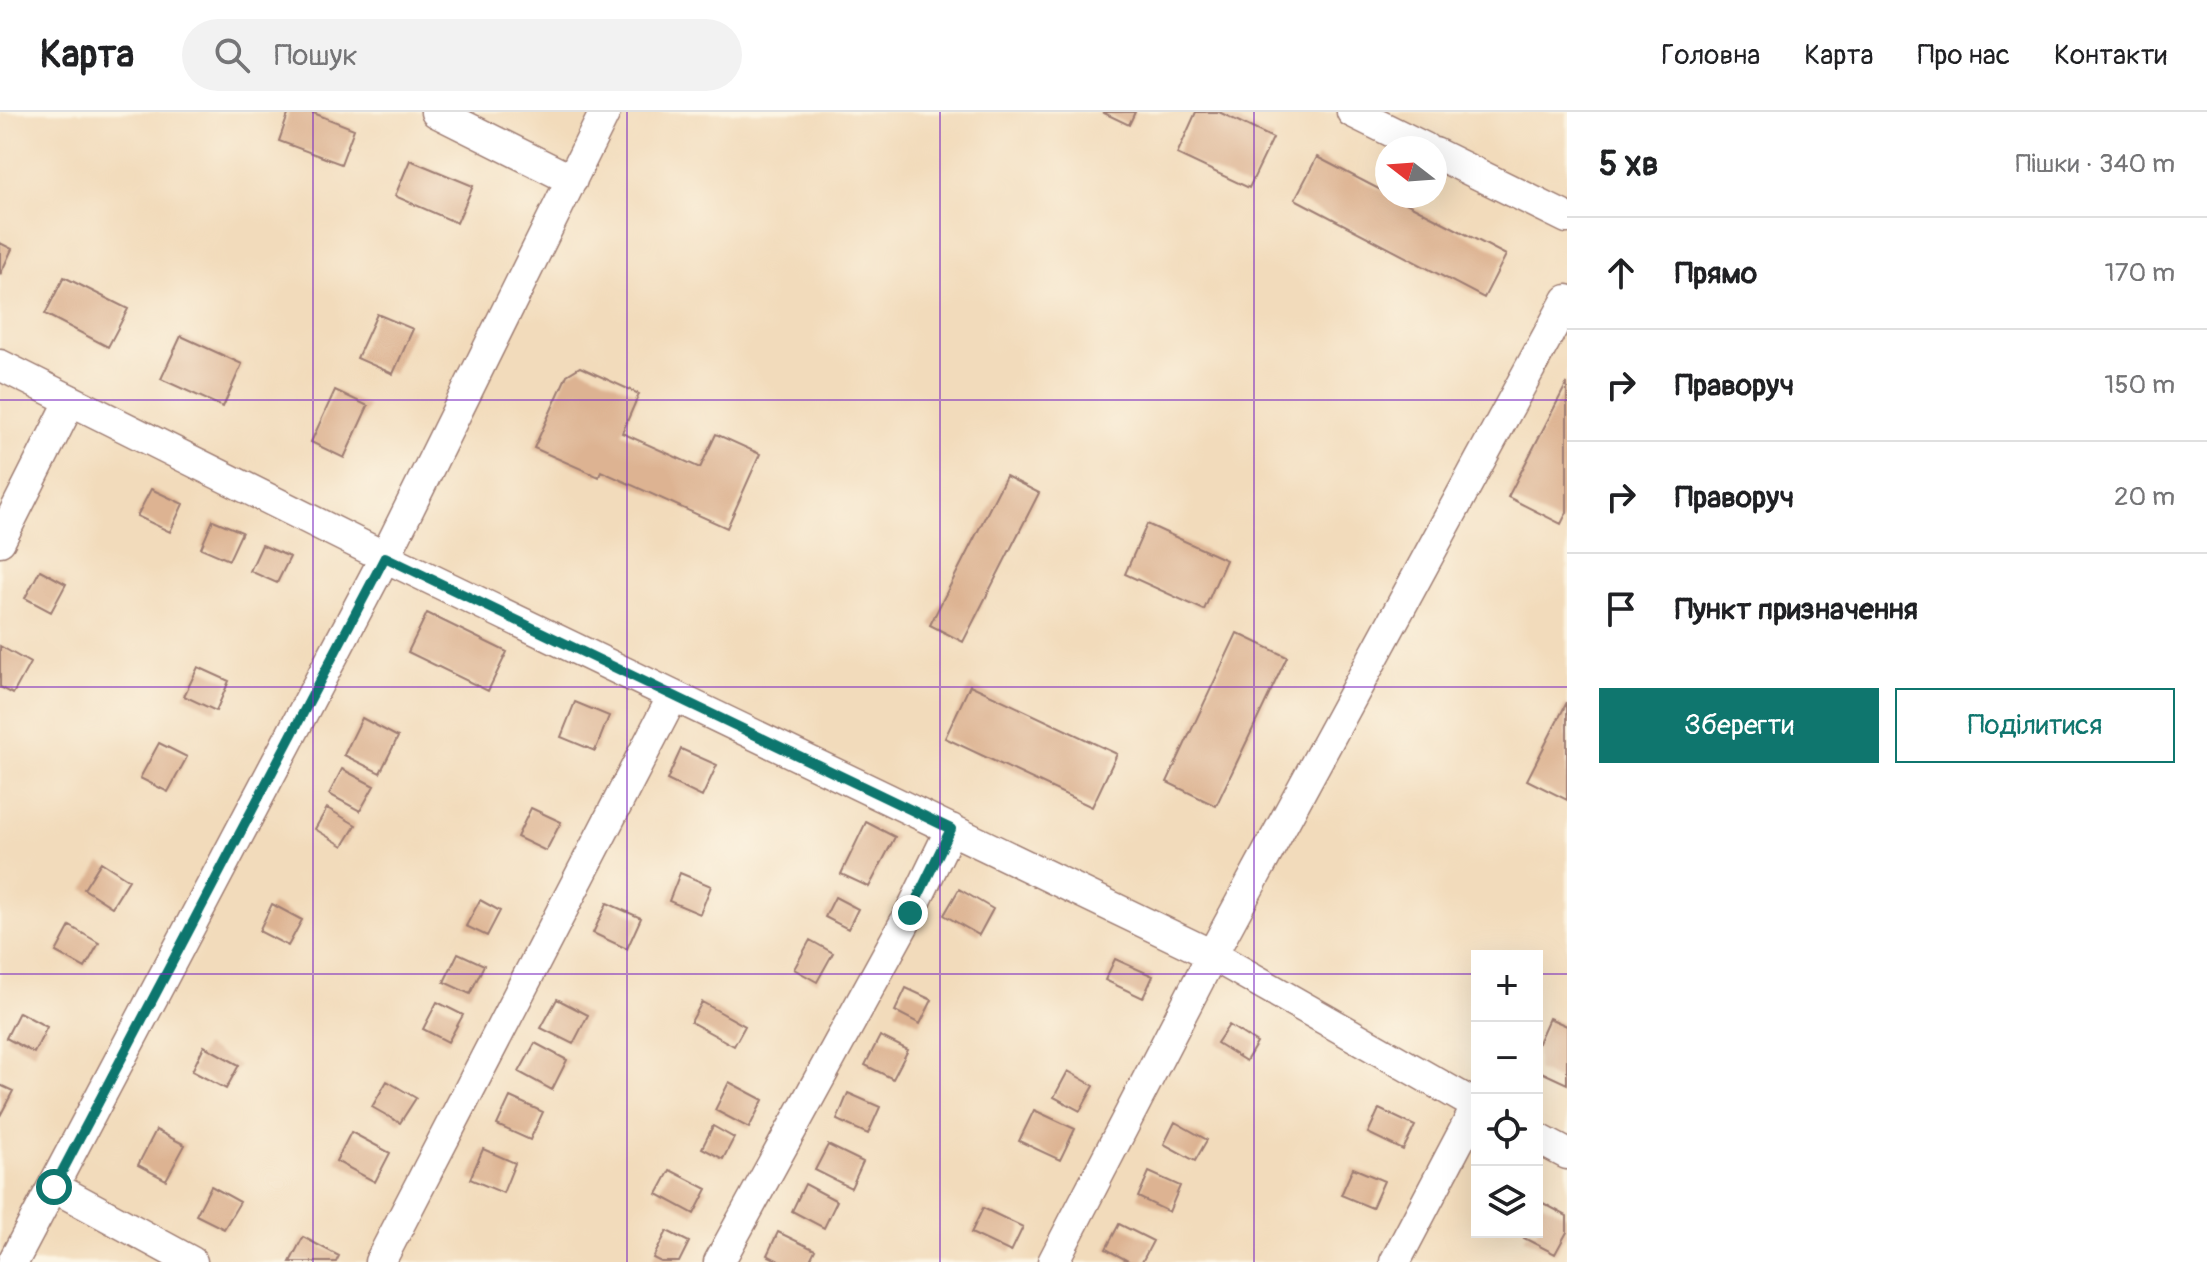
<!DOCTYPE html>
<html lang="uk">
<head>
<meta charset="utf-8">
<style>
	:root { --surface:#fff; --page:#f2f2f2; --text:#202124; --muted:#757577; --line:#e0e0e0; --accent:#0f766e }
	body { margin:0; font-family:Pangolin,sans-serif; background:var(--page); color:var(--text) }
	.controls { position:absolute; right:24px; bottom:24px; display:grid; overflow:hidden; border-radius:0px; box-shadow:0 8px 32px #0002 }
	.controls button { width:72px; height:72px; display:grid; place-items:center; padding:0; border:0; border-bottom:2px solid var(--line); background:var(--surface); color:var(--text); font:40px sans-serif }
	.compass { position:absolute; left:1375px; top:24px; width:72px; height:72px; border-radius:50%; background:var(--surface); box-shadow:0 8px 32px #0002; rotate:287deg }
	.stop { position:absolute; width:24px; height:24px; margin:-18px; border:6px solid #0f766e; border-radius:50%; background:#fff }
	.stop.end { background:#0f766e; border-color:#fff; box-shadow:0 2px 8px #0008 }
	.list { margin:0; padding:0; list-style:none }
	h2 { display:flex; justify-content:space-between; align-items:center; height:104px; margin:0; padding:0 32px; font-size:34px }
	h2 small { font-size:26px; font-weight:400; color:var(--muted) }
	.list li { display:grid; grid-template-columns:52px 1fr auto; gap:24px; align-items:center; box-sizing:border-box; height:112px; padding:0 32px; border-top:2px solid var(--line) }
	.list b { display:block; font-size:30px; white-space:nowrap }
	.list em { font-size:26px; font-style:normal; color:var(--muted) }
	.actions { display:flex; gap:16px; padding:24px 32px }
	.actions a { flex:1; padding:18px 0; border:2px solid var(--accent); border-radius:0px; text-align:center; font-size:28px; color:var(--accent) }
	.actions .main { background:var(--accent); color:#fff }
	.icon { flex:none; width:44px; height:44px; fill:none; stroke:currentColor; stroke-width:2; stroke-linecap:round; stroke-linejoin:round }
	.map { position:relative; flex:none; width:1567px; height:1150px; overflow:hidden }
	header { display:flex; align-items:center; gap:48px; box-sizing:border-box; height:112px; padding:0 40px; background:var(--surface); border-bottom:2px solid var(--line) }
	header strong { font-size:38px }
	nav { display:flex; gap:44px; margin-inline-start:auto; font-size:28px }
	.search { width:560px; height:72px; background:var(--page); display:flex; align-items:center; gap:20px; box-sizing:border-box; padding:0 28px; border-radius:44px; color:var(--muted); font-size:30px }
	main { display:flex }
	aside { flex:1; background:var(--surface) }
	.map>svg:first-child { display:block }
	.building { fill:#ddb392 }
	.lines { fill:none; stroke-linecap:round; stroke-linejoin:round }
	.minor-casing { stroke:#9e7d73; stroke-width:33 }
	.minor { stroke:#fff; stroke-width:30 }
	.route { stroke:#0f766e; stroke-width:10 }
	.grid { fill:none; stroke:#7b2cbf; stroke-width:2; stroke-opacity:0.55 }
</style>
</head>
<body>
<header>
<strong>Карта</strong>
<div class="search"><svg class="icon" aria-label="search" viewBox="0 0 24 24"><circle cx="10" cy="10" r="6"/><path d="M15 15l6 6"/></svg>Пошук</div>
<nav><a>Головна</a><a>Карта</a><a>Про нас</a><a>Контакти</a></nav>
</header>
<main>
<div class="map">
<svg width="1567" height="1150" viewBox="0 0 1567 1150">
	<rect width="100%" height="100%" fill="#fcf5e5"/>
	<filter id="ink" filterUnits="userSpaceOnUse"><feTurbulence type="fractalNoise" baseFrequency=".0125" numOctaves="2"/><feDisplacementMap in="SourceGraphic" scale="16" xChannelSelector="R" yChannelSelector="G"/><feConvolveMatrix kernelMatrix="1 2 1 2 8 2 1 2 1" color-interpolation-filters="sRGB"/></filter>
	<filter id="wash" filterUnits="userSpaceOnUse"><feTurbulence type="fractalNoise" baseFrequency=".006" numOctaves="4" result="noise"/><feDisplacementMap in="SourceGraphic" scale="32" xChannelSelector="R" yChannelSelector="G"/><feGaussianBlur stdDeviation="1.8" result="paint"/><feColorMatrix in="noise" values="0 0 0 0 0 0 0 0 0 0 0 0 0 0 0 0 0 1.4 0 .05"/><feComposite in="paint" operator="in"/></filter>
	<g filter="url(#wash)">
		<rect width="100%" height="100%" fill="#f2dbbb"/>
		<g id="blocks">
			<path class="building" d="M289,0H311L354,17L341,52L279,29Z
				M1102,0H1135L1129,13Z
				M1196,0H1219L1273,26L1249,76L1177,42Z
				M1317,45L1506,143L1484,186L1295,87Z
				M410,48L473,74L457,111L395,84Z
				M0,131L12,137L0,163Z
				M64,165L128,197L108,235L45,202Z
				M377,202L413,217L393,262L357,246Z
				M181,224L242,252L223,295L161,267Z
				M580,255L639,282L622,321L700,356L716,322L760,342L727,416L601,359L599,365L534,336L567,263Z
				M1567,271V400L1561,412L1508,385Z
				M335,278L368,294L344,346L311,330Z
				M1006,364L1039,381L963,530L930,513Z
				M151,377L183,392L170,420L137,404Z
				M213,408L242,420L229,448L201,436Z
				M1147,412L1226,448L1204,498L1125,462Z
				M262,433L290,445L277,471L250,459Z
				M40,458L66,472L51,500L25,486Z
				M427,501L507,540L488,579L408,540Z
				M1237,521L1287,545L1216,694L1167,670Z
				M0,534L30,551L13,582L0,575Z
				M198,555L229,569L216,599L184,584Z
				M970,573L1117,642L1092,695L945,626Z
				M575,590L609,604L595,639L561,625Z
				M1567,590V688L1527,668Z
				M362,606L398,625L380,661L344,643Z
				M159,631L187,645L168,680L140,666Z
				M681,637L717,653L702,685L667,668Z
				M342,657L374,674L360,699L329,682Z
				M327,696L356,713L343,734L315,717Z
				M531,696L561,710L546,739L517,725Z
				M866,710L895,725L869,775L841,762Z
				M101,750L129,768L112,795L84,777Z
				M680,761L711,774L700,802L669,789Z
				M959,777L993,797L979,823L944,803Z
				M835,785L858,797L848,817L825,805Z
				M480,788L500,799L487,824L466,814Z
				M607,791L641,806L627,837L593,821Z
				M272,792L302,808L288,834L259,819Z
				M70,814L99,831L85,856L56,840Z
				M810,828L833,841L817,870L794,857Z
				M458,841L484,853L470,882L444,870Z
				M1115,847L1153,864L1143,886L1105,868Z
				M906,876L932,888L920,912L895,899Z
				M557,887L588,903L573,932L541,916Z
				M437,890L463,903L448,930L423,917Z
				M702,890L745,914L734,934L691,910Z
				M19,900L47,915L34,941L6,926Z
				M1549,906L1567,914V972L1537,958V933Z
				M1229,913L1257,931L1246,949L1217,931Z
				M880,924L908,938L893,967L865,953Z
				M535,931L567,948L552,978L519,960Z
				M204,934L239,953L226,977L192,959Z
				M1068,959L1094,974L1080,999L1054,985Z
				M387,969L416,986L400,1011L372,995Z
				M729,970L763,988L749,1016L715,998Z
				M0,973L13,979L0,1004Z
				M848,981L880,995L868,1022L837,1008Z
				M510,985L543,1000L530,1028L497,1013Z
				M1379,997L1415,1014L1403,1038L1368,1021Z
				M1034,998L1075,1017L1060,1048L1019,1029Z
				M1175,1010L1207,1028L1195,1049L1164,1032Z
				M713,1014L734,1026L723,1047L702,1036Z
				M156,1018L185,1033L166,1068L138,1053Z
				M351,1020L390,1041L375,1070L336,1049Z
				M828,1033L863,1050L851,1076L815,1058Z
				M483,1037L515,1051L503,1081L470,1067Z
				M1353,1056L1384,1069L1372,1096L1341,1083Z
				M670,1058L707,1077L694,1102L657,1082Z
				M1149,1060L1180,1074L1169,1100L1138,1085Z
				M805,1072L837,1089L824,1116L792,1099Z
				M211,1074L240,1090L224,1117L196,1103Z
				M1543,1091L1567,1104V1120L1555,1142L1524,1126L1528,1120H1537V1102Z
				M983,1096L1023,1115L1011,1140L971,1121Z
				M1119,1112L1153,1129L1142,1150H1130L1106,1137Z
				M667,1119L689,1130L679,1150H661L653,1146Z
				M778,1120L815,1138L809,1150H781L767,1143Z
				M303,1125L339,1144L336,1150H290Z"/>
		</g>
	</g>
	<g filter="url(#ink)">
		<use href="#blocks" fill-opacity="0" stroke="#9e7d73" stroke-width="2"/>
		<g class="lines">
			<defs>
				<path id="minor" d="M436,0L572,68
					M1352,0L1425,36
					M1435,41L1567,106
					M0,253L385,445L1212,843L1477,994L1395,1150
					M0,429L70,290
					M1537,1026L1567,1042
					M54,1075L192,1150
					M13,1150L385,445L605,0
					M380,1150L673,584
					M719,1150L910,801L951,717
					M1053,1150L1212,843L1567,188"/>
			</defs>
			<use href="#minor" class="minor-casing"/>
			<use href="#minor" class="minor"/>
		</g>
	</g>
	<g class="lines" filter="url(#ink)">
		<path class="route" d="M54,1075L385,445L951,717L910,801"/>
	</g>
	<path class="grid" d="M313,0V1150M627,0V1150M940,0V1150M1254,0V1150M0,288H1567M0,575H1567M0,862H1477M1537,862H1567"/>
</svg>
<div class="controls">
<button>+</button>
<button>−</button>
<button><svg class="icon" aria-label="locate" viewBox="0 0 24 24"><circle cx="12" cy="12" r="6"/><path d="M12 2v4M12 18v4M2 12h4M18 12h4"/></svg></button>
<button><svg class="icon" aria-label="layers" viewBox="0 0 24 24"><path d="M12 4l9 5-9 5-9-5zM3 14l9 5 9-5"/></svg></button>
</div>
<svg class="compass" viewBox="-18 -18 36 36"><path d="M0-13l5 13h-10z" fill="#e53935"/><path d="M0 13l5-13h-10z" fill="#757577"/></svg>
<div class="stop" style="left:54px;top:1075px"></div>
<div class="stop end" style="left:910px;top:801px"></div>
</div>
<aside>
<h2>5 хв<small>Пішки · 340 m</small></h2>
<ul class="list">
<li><svg class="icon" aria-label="ahead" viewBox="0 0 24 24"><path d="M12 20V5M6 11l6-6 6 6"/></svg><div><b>Прямо</b></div><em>170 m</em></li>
<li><svg class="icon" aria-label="right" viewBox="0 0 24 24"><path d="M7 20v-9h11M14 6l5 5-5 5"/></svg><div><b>Праворуч</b></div><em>150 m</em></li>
<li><svg class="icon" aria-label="right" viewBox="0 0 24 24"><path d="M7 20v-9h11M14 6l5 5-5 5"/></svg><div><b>Праворуч</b></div><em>20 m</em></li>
<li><svg class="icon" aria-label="arrive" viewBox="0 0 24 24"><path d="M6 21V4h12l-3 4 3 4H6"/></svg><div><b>Пункт призначення</b></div></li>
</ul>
<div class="actions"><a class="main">Зберегти</a><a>Поділитися</a></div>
</aside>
</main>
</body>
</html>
